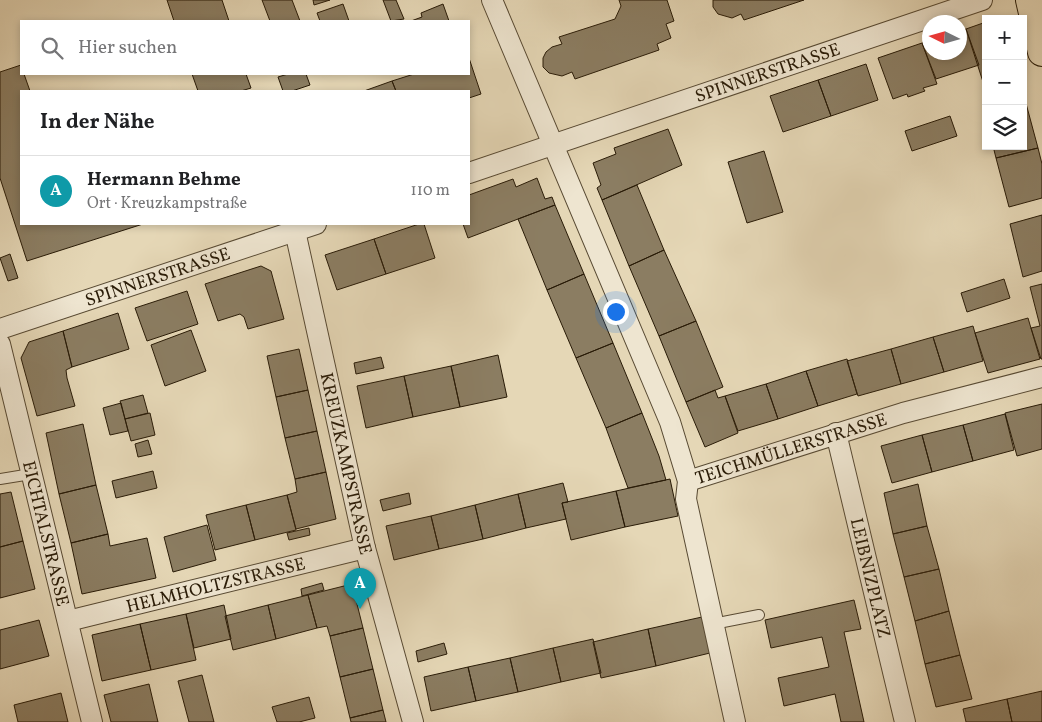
<!DOCTYPE html>
<html lang="de">
<head>
<meta charset="utf-8">
<style>
	:root { --surface:#fff; --page:#f2f2f2; --text:#202124; --muted:#757577; --line:#e0e0e0; --accent:#0f766e }
	body { margin:0; font-family:Vollkorn,serif; background:var(--page); color:var(--text) }
	.controls { position:absolute; right:15px; top:15px; display:grid; overflow:hidden; border-radius:0px; box-shadow:0 2px 8px #0003 }
	.controls button { width:45px; height:45px; display:grid; place-items:center; padding:0; border:0; border-bottom:1px solid var(--line); background:var(--surface); color:var(--text); font:25px sans-serif }
	.compass { position:absolute; left:922px; top:15px; width:45px; height:45px; border-radius:50%; background:var(--surface); box-shadow:0 2px 8px #0003; rotate:275deg }
	.you { position:absolute; left:615px; top:311px; width:18px; height:18px; margin:-12px; border:4px solid #fff; border-radius:50%; background:#1a73e8; box-shadow:0 0 0 8px #1a73e833 }
	.badge { display:grid; place-items:center; width:32px; height:32px; border-radius:50%; background:var(--accent); color:#fff; font-size:16px; font-weight:700 }
	.pin { position:absolute; translate:-50% -41px; filter:drop-shadow(0 1px 2px #0008) }
	.pin::after { content:''; position:absolute; top:26px; width:18px; height:15px; background:inherit; clip-path:polygon(0 0,100% 0,50% 100%) }
	.list { margin:0; padding:0; list-style:none }
	h2 { display:flex; justify-content:space-between; align-items:center; height:65px; margin:0; padding:0 20px; font-size:21px }
	h2 small { font-size:16px; font-weight:400; color:var(--muted) }
	.list li { display:grid; grid-template-columns:32px 1fr auto; gap:15px; align-items:center; box-sizing:border-box; height:70px; padding:0 20px; border-top:1px solid var(--line) }
	.list b { display:block; font-size:19px; white-space:nowrap }
	.list p { margin:0; font-size:16px; white-space:nowrap; color:var(--muted) }
	.list em { font-size:16px; font-style:normal; color:var(--muted) }
	.icon { flex:none; width:28px; height:28px; fill:none; stroke:currentColor; stroke-width:2; stroke-linecap:round; stroke-linejoin:round }
	.map { position:relative; flex:none; width:1042px; height:722px; overflow:hidden }
	.search { position:absolute; background:var(--surface); box-shadow:0 2px 8px #0003; left:20px; top:20px; width:450px; height:55px; display:flex; align-items:center; gap:12px; box-sizing:border-box; padding:0 18px; border-radius:0px; color:var(--muted); font-size:19px }
	.panel { position:absolute; background:var(--surface); box-shadow:0 2px 8px #0003; left:20px; top:90px; width:450px; height:135px; border-radius:0px }
	.map>svg:first-child { display:block }
	.building { fill:#8b7d62; stroke:#291b07 }
	.lines { fill:none; stroke-linecap:round; stroke-linejoin:round }
	.service-casing { stroke:#584a33; stroke-width:12 }
	.minor-casing { stroke:#584a33; stroke-width:22 }
	.primary-casing { stroke:#291b07; stroke-width:30 }
	.service { stroke:#eee5d0; stroke-width:10 }
	.minor { stroke:#eee5d0; stroke-width:20 }
	.primary { stroke:#e5d7b6; stroke-width:28 }
	.labels { text-anchor:middle; stroke-width:4; stroke-linejoin:round; paint-order:stroke }
	.street-label { font-size:18px; fill:#291b07; stroke:#eee5d0 }
</style>
</head>
<body>
<div class="map">
<svg width="1042" height="722" viewBox="0 0 1042 722">
	<rect width="100%" height="100%" fill="#e5d7b6"/>
	<filter id="stains"><feTurbulence type="fractalNoise" baseFrequency=".004" numOctaves="4"/><feColorMatrix values="0 0 0 0 .2 0 0 0 0 .09 0 0 0 0 .02 0 0 0 .5 -.17"/></filter>
	<radialGradient id="worn" r=".72"><stop offset=".6" stop-color="#630" stop-opacity="0"/><stop offset="1" stop-color="#630" stop-opacity=".3"/></radialGradient>
	<path class="building" d="M167,0H222L229,21H174Z
		M262,0H292L300,21H270Z
		M313,0H330L314,5Z
		M383,0H396L404,19L391,21Z
		M619,0H667L674,21L666,24L671,38L657,44L659,50L575,79L572,72L562,76L549,73L543,67V58L546,52L552,47L562,44L559,37L615,19L621,6Z
		M713,0H804L744,20L741,14L732,18L718,14L713,7Z
		M343,4L349,21H320L317,13Z
		M443,4L449,21H411L422,17L421,13Z
		M986,22V84L984,85L966,29Z
		M966,29L979,65L936,79L922,43L930,41V52H960V31Z
		M922,43L937,84L923,88L925,91L908,97L907,94L893,99L878,58Z
		M469,58L481,94L469,98V91H396L392,81L414,74H469Z
		M866,64L878,100L831,116L818,80Z
		M21,65V74H24L30,91H21V224H143L27,261L0,178V72Z
		M192,74H246L251,88L241,91H198Z
		M288,74H306L310,85L292,91H283L278,77Z
		M818,80L831,116L783,132L770,96Z
		M392,81L396,91H364Z
		M1024,96L1038,148L996,158L993,146H1023Z
		M950,116L957,136L912,151L905,131Z
		M668,129L682,165L602,200L597,188L601,185L593,163L616,154L614,148Z
		M1038,148L1042,164V198L1009,207L996,158Z
		M764,151L783,212L747,223L728,162Z
		M537,178L545,199L552,197L555,205L468,238L463,224H469V195L513,179L516,187Z
		M637,185L664,250L629,266L602,200Z
		M555,205L584,274L547,290L518,219Z
		M1042,215V271L1023,277L1010,224Z
		M419,224H424L435,258L386,274L374,239Z
		M374,239L386,274L337,290L325,255Z
		M664,250L696,321L659,336L629,266Z
		M10,254L18,278L8,281L0,258Z
		M261,266L271,271L284,319L248,329L244,317L240,314L218,321L205,284Z
		M584,274L613,343L576,358L547,290Z
		M1004,279L1010,298L967,312L961,293Z
		M1042,284V359H1041L1031,328L1040,326L1030,287Z
		M187,291L198,324L147,341L135,308Z
		M118,313L129,349L72,367L63,331Z
		M1028,318L1040,359L988,373L975,333Z
		M696,321L723,387L686,402L659,336Z
		M973,326L983,361L944,372L933,337Z
		M191,330L206,371L165,386L151,345Z
		M63,331L72,367L66,370L67,378L75,406L37,416L21,358L29,342Z
		M933,337L944,372L901,384L891,349Z
		M613,343L642,413L606,428L576,358Z
		M299,349L308,390L276,397L267,356Z
		M891,349L901,384L858,396L847,361Z
		M498,355L507,397L460,407L451,366Z
		M381,357L384,368L356,374L354,363Z
		M847,359L857,394L818,406L806,371Z
		M451,366L460,407L413,417L404,376Z
		M806,371L818,406L778,419L766,384Z
		M404,376L413,417L366,428L357,386Z
		M766,384L778,419L738,431L725,396Z
		M308,390L317,431L285,438L276,397Z
		M715,390L718,398L725,396L738,433L705,447L686,402Z
		M143,395L148,413L125,419L120,401Z
		M121,403L128,431L110,435L103,408Z
		M1042,404V449L1017,456L1005,413Z
		M150,413L155,435L131,441L125,419Z
		M642,413L659,456L666,480L628,488L606,428Z
		M1005,414L1014,450L973,461L963,425Z
		M83,424L96,485L59,494L46,433Z
		M963,425L973,461L932,472L922,435Z
		M317,431L326,472L295,479L285,438Z
		M922,435L932,472L892,483L881,446Z
		M148,440L152,454L138,457L135,444Z
		M153,471L157,488L116,498L112,481Z
		M326,472L336,519L296,529L287,495L297,492L295,479Z
		M670,479L678,516L625,527L616,491Z
		M563,483L568,502L562,503L566,519L526,528L518,494Z
		M918,484L927,526L893,534L884,493Z
		M96,485L108,534L71,543L59,494Z
		M616,491L625,527L571,540L562,503Z
		M11,492L23,541L0,547V494Z
		M409,493L411,504L383,511L380,500Z
		M518,494L526,528L483,539L475,505Z
		M287,495L296,530L255,540L246,505Z
		M246,505L255,540L215,550L206,515Z
		M475,505L483,539L439,549L431,516Z
		M431,516L439,549L394,560L386,526Z
		M207,525L216,560L173,572L164,537Z
		M927,526L939,569L904,577L893,534Z
		M309,528L310,535L289,540L287,533Z
		M108,534L110,546L147,538L156,578L82,594L71,543Z
		M23,541L35,589L0,598V547Z
		M939,569L949,611L915,621L904,577Z
		M322,583L324,590L302,596L301,589Z
		M352,584L363,628L330,636L327,626L317,628L308,595Z
		M308,595L317,628L276,639L268,605Z
		M854,600L861,629L844,632L864,722H841L835,694L784,706L778,678L829,667L822,637L771,648L765,620Z
		M224,605L231,639L194,648L186,614Z
		M268,605L276,639L233,650L225,616Z
		M949,611L960,655L925,664L915,621Z
		M186,614L196,660L151,670L140,624Z
		M702,617L710,653L656,666L648,629Z
		M39,620L49,656L0,669V630Z
		M140,624L151,670L102,681L92,635Z
		M363,628L373,669L340,677L330,636Z
		M648,629L656,666L601,678L593,642Z
		M593,639L601,673L561,682L553,648Z
		M444,643L447,654L418,662L416,651Z
		M553,648L561,682L518,692L510,658Z
		M960,655L972,699L936,707L925,664Z
		M510,658L518,692L476,701L468,667Z
		M468,667L476,701L431,711L424,677Z
		M373,669L383,710L350,718L340,677Z
		M202,675L214,722H189L178,681Z
		M149,684L158,722H111L104,695Z
		M1042,691V722H1012L1007,699Z
		M61,693L68,722H18L14,705Z
		M309,697L315,718L299,722H277L272,707Z
		M1007,699L1012,722H966L963,709Z
		M383,710L386,722H351L350,718Z"/>
	<g class="lines">
		<defs>
			<path id="service" d="M0,479L31,474
				M713,624L759,615"/>
			<g id="minor">
				<path d="M492,0L670,422L688,481L686,499L735,722"/>
				<path id="s1" d="M469,173L982,0"/>
				<path id="s2" d="M295,231L365,548L413,722"/>
				<path id="s3" d="M0,329L316,224"/>
				<path id="s4" d="M0,344L92,722"/>
				<path id="s5" d="M836,433L905,722"/>
				<path id="s6" d="M688,481L903,413L1042,377"/>
				<path id="s7" d="M68,621L365,548"/>
			</g>
			<path id="primary" d="M1030,0L1042,52"/>
		</defs>
		<use href="#service" class="service-casing"/>
		<use href="#minor" class="minor-casing"/>
		<use href="#primary" class="primary-casing"/>
		<use href="#service" class="service"/>
		<use href="#minor" class="minor"/>
		<use href="#primary" class="primary"/>
	</g>
	<g class="labels">
		<g class="street-label">
			<text dy="6" stroke="none"><textPath href="#s1" startOffset="315">SPINNERSTRASSE</textPath></text>
			<text dy="6" stroke="none"><textPath href="#s3" startOffset="166">SPINNERSTRASSE</textPath></text>
			<text dy="6" stroke="none"><textPath href="#s6" startOffset="108">TEICHMÜLLERSTRASSE</textPath></text>
			<text dy="6" stroke="none"><textPath href="#s2" startOffset="238">KREUZKAMPSTRASSE</textPath></text>
			<text dy="6" stroke="none"><textPath href="#s4" startOffset="195">EICHTALSTRASSE</textPath></text>
			<text dy="6" stroke="none"><textPath href="#s5" startOffset="149">LEIBNIZPLATZ</textPath></text>
			<text dy="6" stroke="none"><textPath href="#s7" startOffset="152">HELMHOLTZSTRASSE</textPath></text>
		</g>
	</g>
	<rect width="100%" height="100%" filter="url(#stains)"/>
	<rect width="100%" height="100%" fill="url(#worn)"/>
</svg>
<div class="controls">
<button>+</button>
<button>−</button>
<button><svg class="icon" aria-label="layers" viewBox="0 0 24 24"><path d="M12 4l9 5-9 5-9-5zM3 14l9 5 9-5"/></svg></button>
</div>
<svg class="compass" viewBox="-18 -18 36 36"><path d="M0-13l5 13h-10z" fill="#e53935"/><path d="M0 13l5-13h-10z" fill="#757577"/></svg>
<div class="you"></div>
<div class="pin badge" style="left:360px;top:609px;background:#0f9aa8">A</div>
<div class="search"><svg class="icon" aria-label="search" viewBox="0 0 24 24"><circle cx="10" cy="10" r="6"/><path d="M15 15l6 6"/></svg>Hier suchen</div>
<section class="panel">
<h2>In der Nähe<small></small></h2>
<ul class="list">
<li><span class="badge" style="background:#0f9aa8">A</span><div><b>Hermann Behme</b><p>Ort · Kreuzkampstraße</p></div><em>110 m</em></li>
</ul>
</section>
</div>
</body>
</html>
